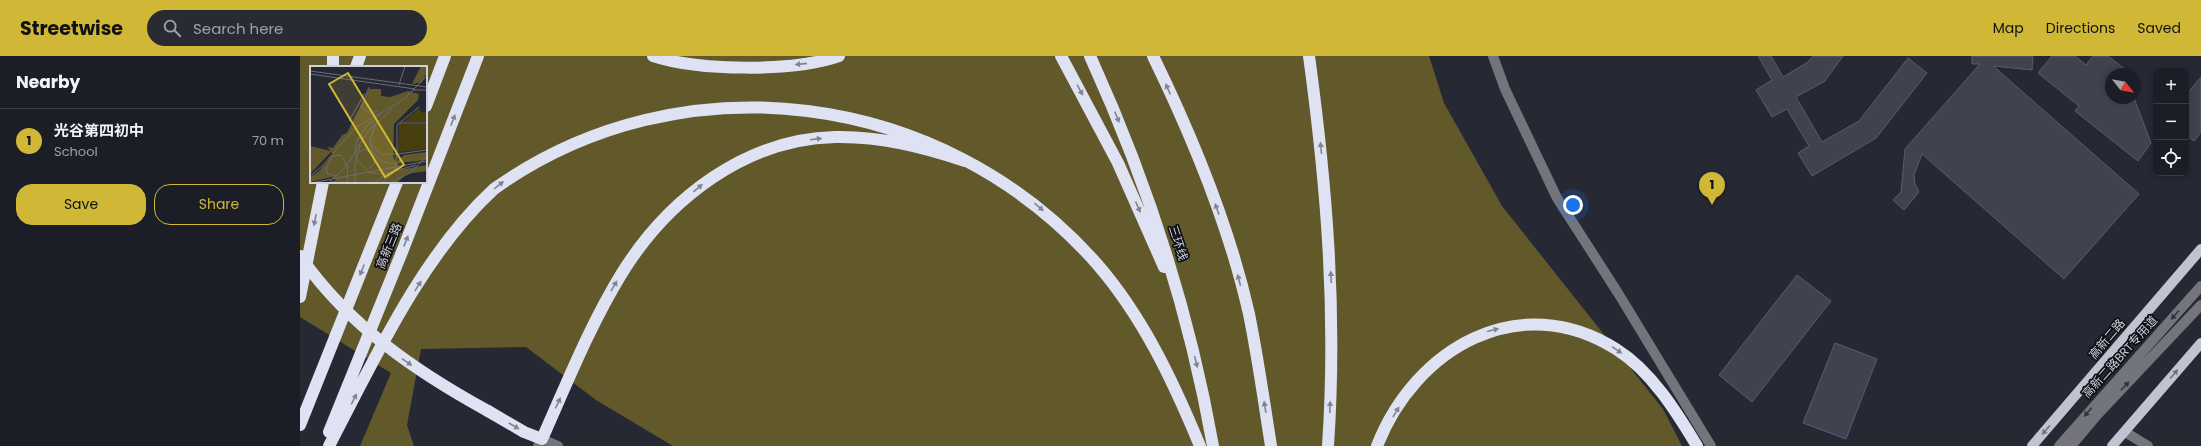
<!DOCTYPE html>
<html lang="en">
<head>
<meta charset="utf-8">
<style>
	:root { --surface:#1c1e27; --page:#292b33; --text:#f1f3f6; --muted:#a0a2a7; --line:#3a3c44; --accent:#d0b736 }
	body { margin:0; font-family:Poppins,"Noto Sans SC",sans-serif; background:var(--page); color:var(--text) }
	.controls { position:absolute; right:12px; top:12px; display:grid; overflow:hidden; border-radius:8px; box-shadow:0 2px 6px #0003 }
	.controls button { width:36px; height:36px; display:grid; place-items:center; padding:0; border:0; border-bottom:1px solid var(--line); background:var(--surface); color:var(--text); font:20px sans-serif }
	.compass { position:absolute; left:1805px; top:12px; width:36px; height:36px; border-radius:50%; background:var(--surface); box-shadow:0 2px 6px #0003; rotate:121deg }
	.you { position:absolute; left:1273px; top:149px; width:14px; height:14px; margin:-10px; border:3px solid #fff; border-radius:50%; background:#1a73e8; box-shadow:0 0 0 6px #1a73e833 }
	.badge { display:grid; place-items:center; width:26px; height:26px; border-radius:50%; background:var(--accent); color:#111; font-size:13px; font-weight:700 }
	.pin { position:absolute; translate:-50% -33px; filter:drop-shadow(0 1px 2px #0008) }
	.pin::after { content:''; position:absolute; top:21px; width:14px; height:12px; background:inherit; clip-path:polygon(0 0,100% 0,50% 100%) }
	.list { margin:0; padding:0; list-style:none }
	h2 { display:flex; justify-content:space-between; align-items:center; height:52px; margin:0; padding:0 16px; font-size:17px }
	h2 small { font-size:13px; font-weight:400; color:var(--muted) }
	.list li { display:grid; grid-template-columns:26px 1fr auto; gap:12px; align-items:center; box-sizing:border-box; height:64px; padding:0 16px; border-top:1px solid var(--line) }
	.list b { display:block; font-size:15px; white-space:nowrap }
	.list p { margin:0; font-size:13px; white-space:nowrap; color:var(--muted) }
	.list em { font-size:13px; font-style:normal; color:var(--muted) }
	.actions { display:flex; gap:8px; padding:12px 16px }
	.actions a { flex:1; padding:9px 0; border:1px solid var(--accent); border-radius:16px; text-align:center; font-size:14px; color:var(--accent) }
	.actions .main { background:var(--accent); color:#111 }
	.icon { flex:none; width:22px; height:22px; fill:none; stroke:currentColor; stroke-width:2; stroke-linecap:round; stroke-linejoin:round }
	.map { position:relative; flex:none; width:1901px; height:390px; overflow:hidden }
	header { display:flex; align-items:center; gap:24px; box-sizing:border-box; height:56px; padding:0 20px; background:var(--accent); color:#111 }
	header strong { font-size:19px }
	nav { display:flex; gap:22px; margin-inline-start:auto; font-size:14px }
	.search { width:280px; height:36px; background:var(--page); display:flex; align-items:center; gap:10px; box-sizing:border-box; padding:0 14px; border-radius:22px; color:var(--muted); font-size:15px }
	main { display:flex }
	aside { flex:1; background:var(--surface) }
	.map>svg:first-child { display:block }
	.forest { fill:#62592b; fill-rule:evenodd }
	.building { fill:#404250; stroke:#595c6a }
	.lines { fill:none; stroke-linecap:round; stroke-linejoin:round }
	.minor { stroke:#74757c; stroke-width:10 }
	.major { stroke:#c1c3d1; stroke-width:10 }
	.highway { stroke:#dfe2f3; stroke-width:12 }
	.highway-bridge { stroke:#dfe2f3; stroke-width:12 }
	.oneway { fill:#828490 }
	.oneway2 { fill:#33343a }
	.oneway3 { fill:#71737d }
	.labels { text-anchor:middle; stroke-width:3.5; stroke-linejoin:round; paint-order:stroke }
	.street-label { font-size:12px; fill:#d0d1da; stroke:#101117 }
	.inset-road { fill:none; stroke:#6a6c76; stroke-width:1 }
	.view { fill:#d0b736; fill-opacity:0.15; stroke:#d0b736; stroke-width:2 }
	.inset-edge { fill:none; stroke:#d0d1da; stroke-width:2 }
</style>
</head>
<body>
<header>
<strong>Streetwise</strong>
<div class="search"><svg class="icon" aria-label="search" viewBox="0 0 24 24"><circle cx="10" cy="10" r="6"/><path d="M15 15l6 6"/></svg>Search here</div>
<nav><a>Map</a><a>Directions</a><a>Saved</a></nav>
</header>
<main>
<aside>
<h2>Nearby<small></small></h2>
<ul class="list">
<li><span class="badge">1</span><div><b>光谷第四初中</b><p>School</p></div><em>70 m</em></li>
</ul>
<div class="actions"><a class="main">Save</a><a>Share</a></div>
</aside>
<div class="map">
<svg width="1901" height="390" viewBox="0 0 1901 390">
	<rect width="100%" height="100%" fill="#262834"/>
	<path class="forest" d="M0,0H1129L1144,47L1202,150L1363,353L1382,390H373L296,344L226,291L121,293L107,369L114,390H60L91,317L0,261ZM11,11H126V126H11Z"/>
	<path class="building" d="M1458,0H1471L1483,21L1508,6L1513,0H1543L1525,25L1496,41L1522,86L1559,65L1608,2L1627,17L1576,82L1512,120L1498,97L1509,90L1487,53L1472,61L1456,34L1472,24Z
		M1672,0H1733L1732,14L1693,10L1839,138L1764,223L1622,98L1614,119L1615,128L1619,136L1604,154L1593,144L1601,136L1605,93L1680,8H1672Z
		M1752,0H1775L1786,9L1793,0H1808L1831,18H1811V42H1834L1851,87L1838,105L1775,55L1779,50L1738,17Z
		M1901,21V76L1894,85L1886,79V39Z
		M1497,219L1531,245L1452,346L1419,319Z
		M1535,287L1577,303L1546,383L1503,367Z"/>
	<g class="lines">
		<path class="minor" d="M1193,0L1205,33L1257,142L1318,237L1411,390
			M1825,376L1848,390
			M238,390L242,383L258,390
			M1759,390L1901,230
			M1771,390L1798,358L1901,249"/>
		<path class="major" d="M1732,390L1901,193
			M1812,390L1901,287"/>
		<path class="highway" d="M33,0V11
			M353,0C399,15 493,16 539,0
			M761,0L818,107L864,211
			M790,0C847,125 889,254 913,390
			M853,0C893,82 929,169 949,258C958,302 964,346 971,390
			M1009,0C1027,132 1037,257 1028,390
			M56,11L60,0
			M126,50L145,0
			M0,241L23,126
			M188,355L224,376L242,383C267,327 290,269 322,217C368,143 445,83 535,81C580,80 623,91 665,105
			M0,369L97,126
			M29,376L102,196L178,0
			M29,390C74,304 122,199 194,133C380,0 643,33 797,208C843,261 873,325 900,390
			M1077,390C1115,292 1220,232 1316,293C1351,315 1376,355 1397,390"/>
		<path class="highway-bridge" d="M0,200C48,269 115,315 188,355"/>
	</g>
	<defs><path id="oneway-solid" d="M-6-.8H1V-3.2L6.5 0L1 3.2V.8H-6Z"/></defs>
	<g class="oneway">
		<use href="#oneway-solid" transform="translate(501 8) rotate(174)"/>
		<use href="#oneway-solid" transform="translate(868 33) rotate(-114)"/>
		<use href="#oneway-solid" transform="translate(780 34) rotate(61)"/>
		<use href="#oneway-solid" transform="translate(817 61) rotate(68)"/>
		<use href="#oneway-solid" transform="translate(153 64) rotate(-69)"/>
		<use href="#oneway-solid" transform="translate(516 83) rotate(-7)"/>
		<use href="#oneway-solid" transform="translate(1021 92) rotate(-95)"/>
		<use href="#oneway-solid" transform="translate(199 129) rotate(-39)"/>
		<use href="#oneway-solid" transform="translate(398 132) rotate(-41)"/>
		<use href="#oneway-solid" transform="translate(739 151) rotate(41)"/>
		<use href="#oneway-solid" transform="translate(838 151) rotate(66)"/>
		<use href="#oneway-solid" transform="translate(917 153) rotate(-110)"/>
		<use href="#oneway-solid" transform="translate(15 164) rotate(101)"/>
		<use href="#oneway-solid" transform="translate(106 185) rotate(-69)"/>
		<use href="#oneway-solid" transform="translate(62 214) rotate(112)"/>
		<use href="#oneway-solid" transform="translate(1031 221) rotate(-92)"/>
		<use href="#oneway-solid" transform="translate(939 224) rotate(-105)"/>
		<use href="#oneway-solid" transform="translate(118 230) rotate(-58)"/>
		<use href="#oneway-solid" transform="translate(314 230) rotate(-60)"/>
		<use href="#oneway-solid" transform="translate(1193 274) rotate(-14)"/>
		<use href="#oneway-solid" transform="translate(1317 294) rotate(34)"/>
		<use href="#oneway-solid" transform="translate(107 306) rotate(34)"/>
		<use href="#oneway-solid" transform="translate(896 306) rotate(76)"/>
		<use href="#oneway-solid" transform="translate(54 343) rotate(-63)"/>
		<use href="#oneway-solid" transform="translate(258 347) rotate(-65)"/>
		<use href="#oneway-solid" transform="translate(965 351) rotate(-99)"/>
		<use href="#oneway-solid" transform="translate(1030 351) rotate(-88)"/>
		<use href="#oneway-solid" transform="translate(1096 356) rotate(-59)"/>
		<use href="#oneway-solid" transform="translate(214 370) rotate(30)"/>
	</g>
	<g class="oneway2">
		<use href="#oneway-solid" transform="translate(1875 259) rotate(132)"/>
		<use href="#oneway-solid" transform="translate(1825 330) rotate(-46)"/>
		<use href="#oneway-solid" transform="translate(1788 356) rotate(130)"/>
	</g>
	<g class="oneway3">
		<use href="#oneway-solid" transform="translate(1874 318) rotate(-49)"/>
		<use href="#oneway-solid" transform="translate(1746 374) rotate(131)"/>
	</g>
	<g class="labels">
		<g class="street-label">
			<text transform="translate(878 187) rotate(72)" y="4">三环线</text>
			<text transform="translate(89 190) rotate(-68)" y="4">高新三路</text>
			<text transform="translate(1807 283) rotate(-50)" y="4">高新二路</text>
			<text transform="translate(1820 301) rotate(-48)" y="4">高新二路BRT专用道</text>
		</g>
	</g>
	<g transform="translate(10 10)">
		<rect width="117" height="117" fill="#262834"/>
		<path d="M109,43L113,47L117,46V56H93ZM89,58H117V83L88,86Z" fill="#483f0f"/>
		<path d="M111,0H117V6L112,16L102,18ZM59,23H71V30L80,31L98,25L109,28L108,34L84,58L83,91L86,96L94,89L117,86V94L88,97V104L117,99V105L96,108L87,117H17L26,114L22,111L0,116V111L9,105L23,88L21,86L0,108V80L21,85L17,81L23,82L32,69L37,67Z" fill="#62592b"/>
		<path class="inset-road" d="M50,0H68M0,5L117,21M0,8L105,23M89,19L95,0M59,21L51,41L57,46H67M103,24H117M109,41L87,59V88L117,84M39,55L55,27M89,57H117M65,59L60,74L63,87L71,95L83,98M48,72L45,83L47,94L60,107L74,108L106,99M47,74L57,60L71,48M62,80L72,88H87L84,106L72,117M49,86L55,83L62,88L65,97L59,103M0,110L12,100L45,62L93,34L117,10M25,110L18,108L16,103L22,90L31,89L36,99M1,117L117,95M14,117H27M18,117L35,102L58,65L82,43M37,117L38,99M45,117V99L50,79M64,117L75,109M80,117L100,107L117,90"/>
		<path class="view" d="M38,7L94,99L75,111L19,18Z"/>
		<rect width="117" height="117" class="inset-edge"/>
	</g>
</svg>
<div class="controls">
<button>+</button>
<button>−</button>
<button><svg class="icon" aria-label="locate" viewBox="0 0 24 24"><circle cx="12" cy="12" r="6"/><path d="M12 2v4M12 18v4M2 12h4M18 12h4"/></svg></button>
</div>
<svg class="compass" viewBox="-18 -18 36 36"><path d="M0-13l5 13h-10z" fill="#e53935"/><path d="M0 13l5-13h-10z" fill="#a0a2a7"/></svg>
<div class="you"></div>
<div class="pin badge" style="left:1412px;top:149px">1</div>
</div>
</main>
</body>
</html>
